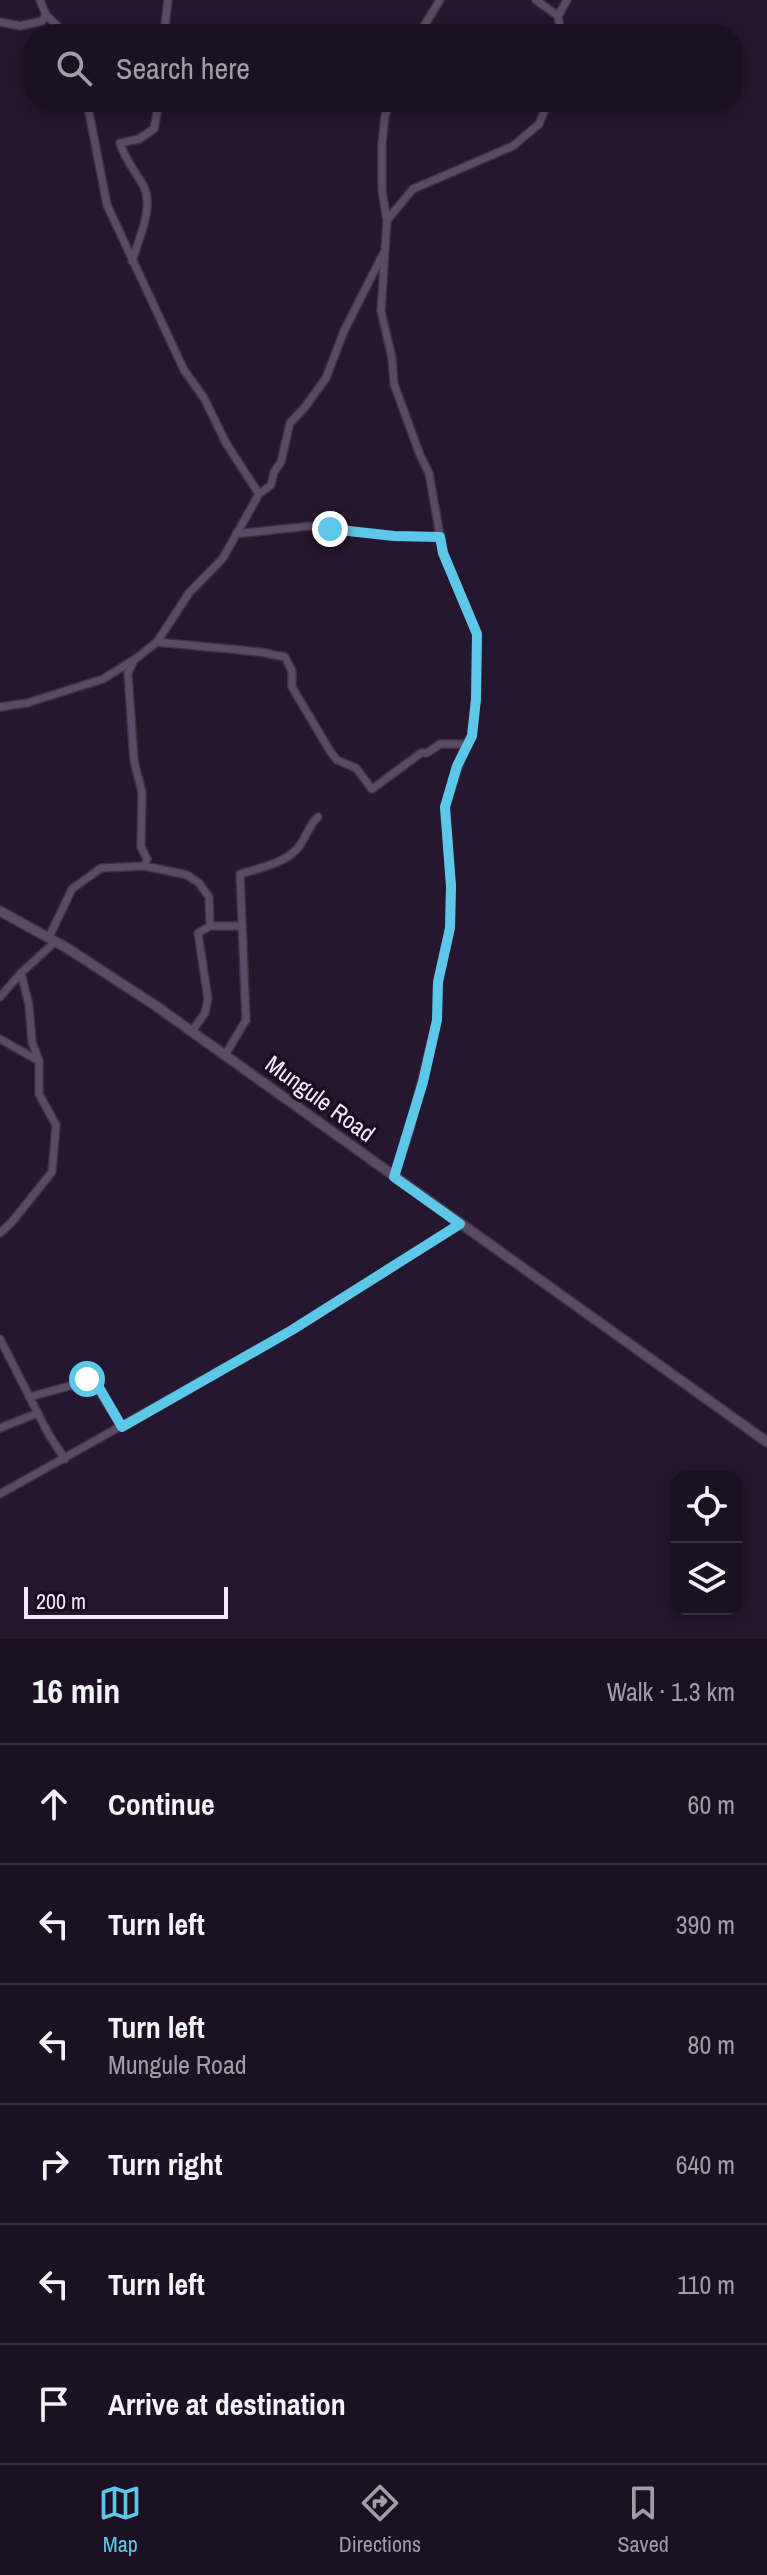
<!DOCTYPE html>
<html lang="en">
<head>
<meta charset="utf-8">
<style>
	:root { --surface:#1c1122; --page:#251a2a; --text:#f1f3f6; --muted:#a09da5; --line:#3a3140; --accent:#5cc7e8 }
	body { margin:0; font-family:"Archivo Narrow",sans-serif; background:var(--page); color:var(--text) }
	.controls { position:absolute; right:24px; bottom:24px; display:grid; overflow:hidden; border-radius:16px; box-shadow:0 4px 12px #0003 }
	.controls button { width:72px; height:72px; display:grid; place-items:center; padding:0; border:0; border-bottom:2px solid var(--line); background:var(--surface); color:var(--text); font:40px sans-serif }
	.scale { position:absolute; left:24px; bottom:20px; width:204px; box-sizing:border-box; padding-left:8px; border:4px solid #f3eafa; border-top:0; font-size:22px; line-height:28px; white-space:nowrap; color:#f3eafa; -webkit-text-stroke:6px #1b0e24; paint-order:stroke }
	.stop { position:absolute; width:24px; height:24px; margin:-18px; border:6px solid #5cc7e8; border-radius:50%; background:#fff }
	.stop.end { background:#5cc7e8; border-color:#fff; box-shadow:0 2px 8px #0008 }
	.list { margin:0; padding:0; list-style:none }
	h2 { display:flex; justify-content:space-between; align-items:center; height:104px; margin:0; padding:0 32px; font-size:34px }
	h2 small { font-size:26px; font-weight:400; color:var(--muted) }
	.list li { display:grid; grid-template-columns:52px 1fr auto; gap:24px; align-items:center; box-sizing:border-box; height:120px; padding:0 32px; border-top:2px solid var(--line) }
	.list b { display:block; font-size:30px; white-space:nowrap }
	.list p { margin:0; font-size:26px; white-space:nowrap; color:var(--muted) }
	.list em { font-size:26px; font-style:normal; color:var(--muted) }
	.icon { flex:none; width:44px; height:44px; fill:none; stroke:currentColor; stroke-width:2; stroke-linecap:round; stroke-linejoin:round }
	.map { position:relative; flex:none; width:767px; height:1639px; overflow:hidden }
	.search { position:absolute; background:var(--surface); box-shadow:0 4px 12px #0003; left:24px; right:24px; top:24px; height:88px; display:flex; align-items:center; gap:20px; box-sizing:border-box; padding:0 28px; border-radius:32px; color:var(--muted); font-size:30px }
	.sheet { height:824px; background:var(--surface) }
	nav { display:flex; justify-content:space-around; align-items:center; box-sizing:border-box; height:112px; border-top:2px solid var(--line); background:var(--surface); font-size:22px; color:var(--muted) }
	nav a { display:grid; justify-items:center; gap:4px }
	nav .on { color:var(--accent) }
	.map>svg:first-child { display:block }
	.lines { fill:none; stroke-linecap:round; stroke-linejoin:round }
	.minor-casing { stroke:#3c3144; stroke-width:10 }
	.tertiary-casing { stroke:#3c3144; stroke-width:12 }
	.minor { stroke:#594a65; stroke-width:7 }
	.tertiary { stroke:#594a65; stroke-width:9 }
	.route { stroke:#5cc7e8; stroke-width:10 }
	.labels { text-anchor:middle; stroke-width:7; stroke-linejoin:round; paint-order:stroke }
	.street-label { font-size:24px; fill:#f3eafa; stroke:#1b0e24 }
</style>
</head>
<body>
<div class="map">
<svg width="767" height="1639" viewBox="0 0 767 1639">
	<rect width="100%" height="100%" fill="#25172e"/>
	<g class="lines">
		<defs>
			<path id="minor" d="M40,0L46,15L66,34
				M536,0L558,16L567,0
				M558,16L561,34
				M0,22L20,26L42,21L46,15
				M164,34L168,0
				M419,34L440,0
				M87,102L107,205L184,370L204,398L226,443L259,494
				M387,220L413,189L513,146L539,124L548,102
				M132,261C138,241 154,208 144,187C136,172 125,160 120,143L139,139L154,129L159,102
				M236,534L310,526L394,536L440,537
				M157,642L260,652L285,657L292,671V687L330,751L337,760L356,768L372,789L421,753H427L440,744H466L472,736L476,699L477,634L443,553L429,473L420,455L394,384L392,358L381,311L387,220L382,191V143L385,116L390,102
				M0,707L27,703L103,679L132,661
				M145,866L147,859L141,847L142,792L134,761L128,673L134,660L157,642L189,593L223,558L259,494L271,485L274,472L281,462L290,423L305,407L326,378L344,331L383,254
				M49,937L72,889L101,868L145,866L187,875L199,883L209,897L210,926
				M0,997L21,973L56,941
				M192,1031L205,1013L208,999L198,933L210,926H242
				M0,1039L39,1061
				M225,1055L246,1020L240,874C259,868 283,864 297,849C306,839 308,826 318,817
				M394,1177L410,1129L437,1020L438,982L450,928L451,886L445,807L466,744
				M0,1233L11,1223L52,1172L56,1125L39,1094V1061L32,1042L29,1005L21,973
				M0,1339L49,1435L65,1459
				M29,1397L92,1380L122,1427
				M0,1428L38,1413
				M0,1494L292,1330L460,1224"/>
			<path id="tertiary" d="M0,911L67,948L156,1006L767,1442"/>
		</defs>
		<use href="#minor" class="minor-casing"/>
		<use href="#tertiary" class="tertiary-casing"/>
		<use href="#minor" class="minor"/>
		<use href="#tertiary" class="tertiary"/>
	</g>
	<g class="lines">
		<path class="route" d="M87,1379L97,1384L122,1427L292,1330L460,1224L394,1177L423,1082L437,1020L438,982L450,928L451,886L445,807L457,766L472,736L476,699L477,634L443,553L440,537L394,536L330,529"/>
	</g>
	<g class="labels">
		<g class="street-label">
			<text transform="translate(320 1099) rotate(36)" y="8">Mungule Road</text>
		</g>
	</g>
</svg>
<div class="controls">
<button><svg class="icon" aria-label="locate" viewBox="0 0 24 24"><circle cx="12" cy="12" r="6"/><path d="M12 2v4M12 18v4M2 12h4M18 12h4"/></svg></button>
<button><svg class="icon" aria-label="layers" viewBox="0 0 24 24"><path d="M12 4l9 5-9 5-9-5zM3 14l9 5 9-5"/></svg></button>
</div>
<div class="scale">200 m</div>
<div class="stop" style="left:87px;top:1379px"></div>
<div class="stop end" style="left:330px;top:529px"></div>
<div class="search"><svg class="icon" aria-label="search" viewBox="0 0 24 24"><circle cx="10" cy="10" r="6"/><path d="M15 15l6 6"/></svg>Search here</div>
</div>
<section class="sheet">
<h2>16 min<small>Walk · 1.3 km</small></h2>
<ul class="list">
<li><svg class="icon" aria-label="ahead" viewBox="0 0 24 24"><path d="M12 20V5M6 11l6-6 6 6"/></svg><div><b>Continue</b></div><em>60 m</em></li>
<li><svg class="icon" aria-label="left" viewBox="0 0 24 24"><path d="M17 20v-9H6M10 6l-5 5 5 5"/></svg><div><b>Turn left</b></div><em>390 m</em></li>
<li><svg class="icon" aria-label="left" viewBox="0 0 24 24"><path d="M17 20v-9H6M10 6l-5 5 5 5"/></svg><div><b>Turn left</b><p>Mungule Road</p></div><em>80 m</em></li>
<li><svg class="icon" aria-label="right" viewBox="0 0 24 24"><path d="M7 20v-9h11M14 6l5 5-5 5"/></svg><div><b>Turn right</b></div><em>640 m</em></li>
<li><svg class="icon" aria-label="left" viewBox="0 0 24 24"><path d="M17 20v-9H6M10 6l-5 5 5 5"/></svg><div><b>Turn left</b></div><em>110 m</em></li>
<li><svg class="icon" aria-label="arrive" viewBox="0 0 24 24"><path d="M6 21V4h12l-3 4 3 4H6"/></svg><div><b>Arrive at destination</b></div></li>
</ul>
</section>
<nav>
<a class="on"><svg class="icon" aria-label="map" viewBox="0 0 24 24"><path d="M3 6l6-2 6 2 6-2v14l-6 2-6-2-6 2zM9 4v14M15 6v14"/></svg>Map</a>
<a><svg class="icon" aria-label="directions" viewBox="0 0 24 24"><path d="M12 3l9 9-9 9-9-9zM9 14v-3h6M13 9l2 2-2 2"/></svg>Directions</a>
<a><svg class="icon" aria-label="saved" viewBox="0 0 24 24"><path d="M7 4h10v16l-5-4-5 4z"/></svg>Saved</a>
</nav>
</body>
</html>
